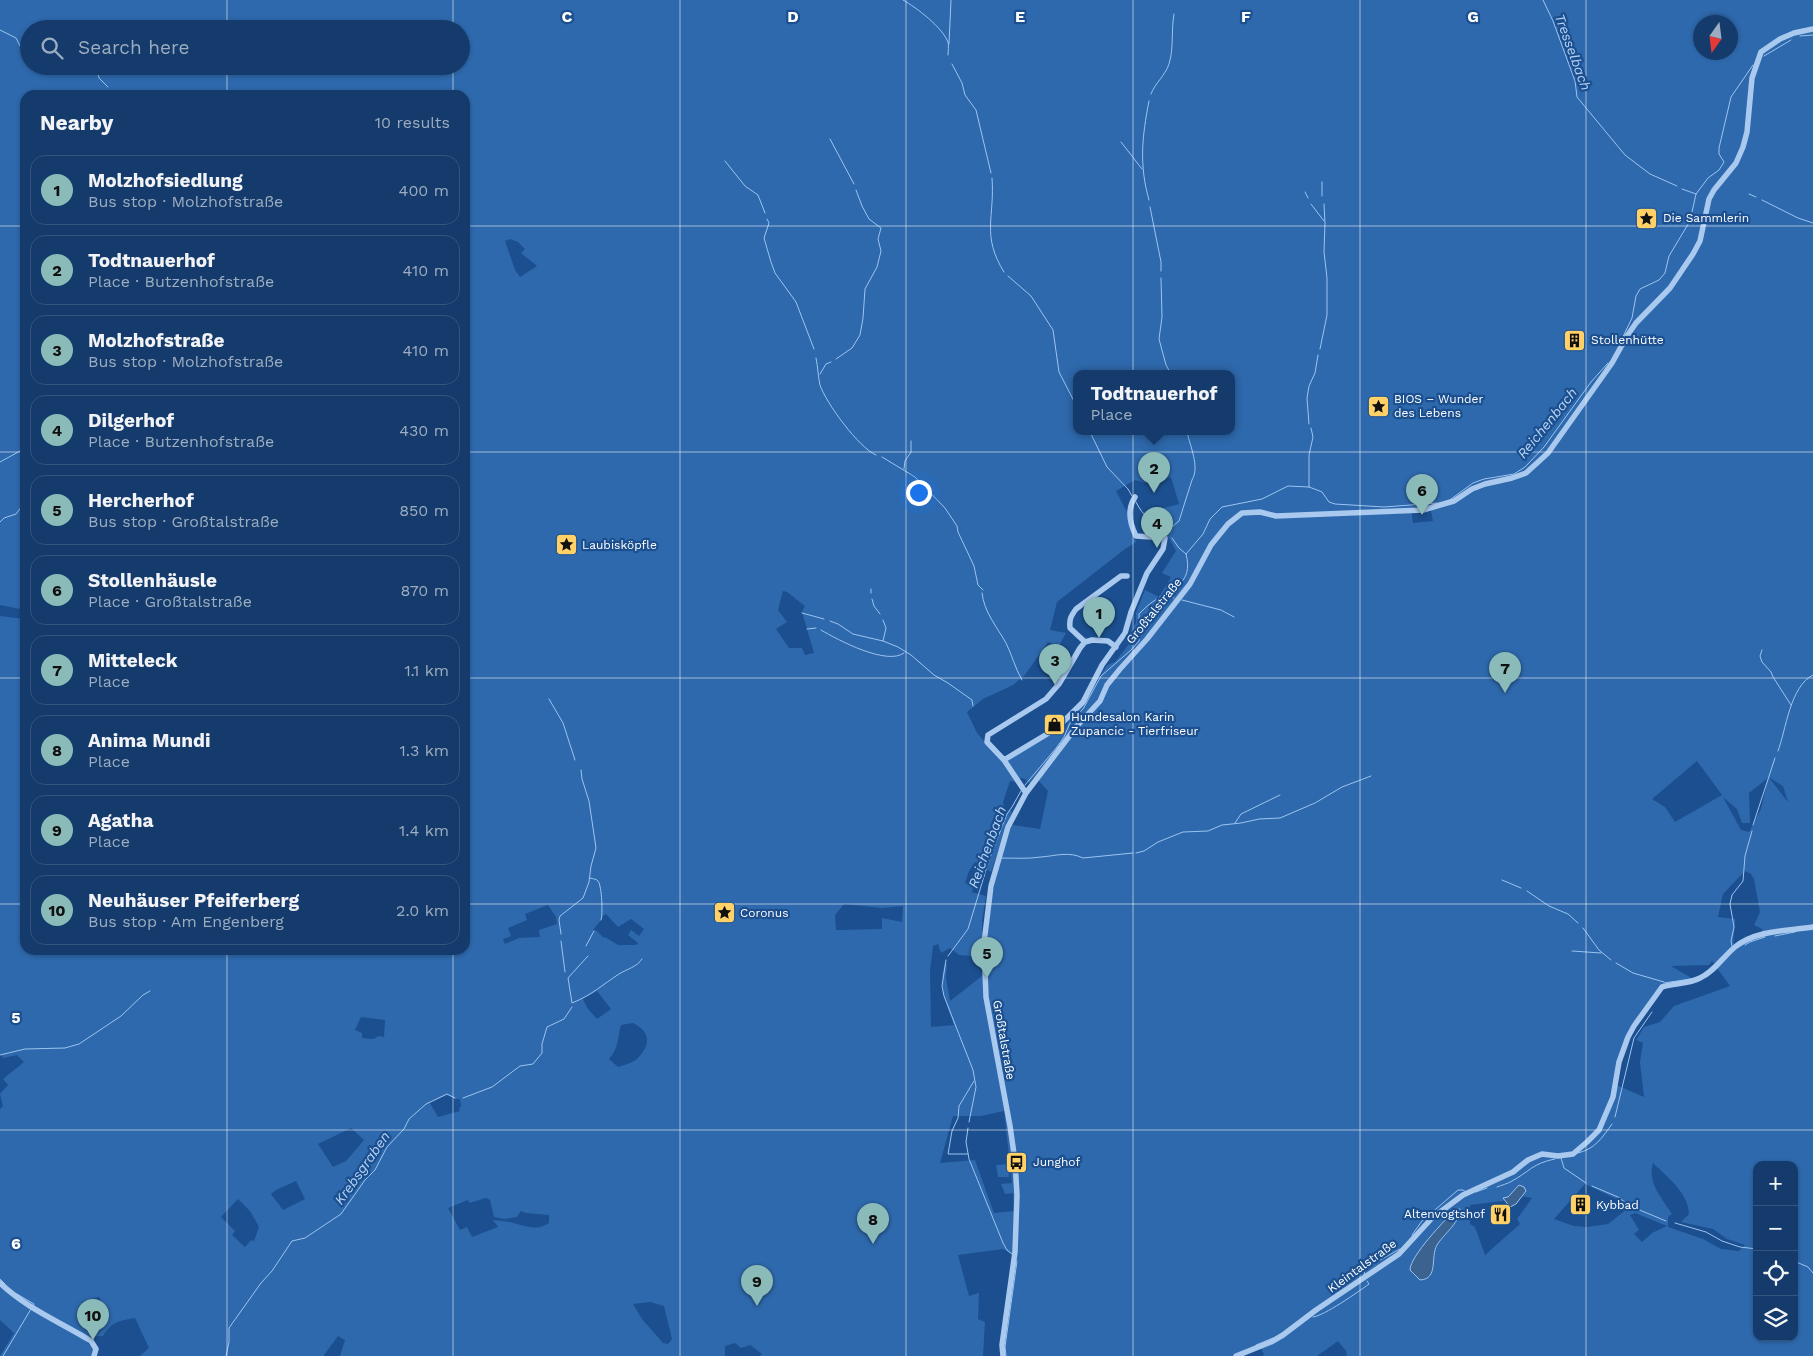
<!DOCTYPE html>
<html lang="en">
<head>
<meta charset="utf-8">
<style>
	:root { --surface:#143b6b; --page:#214673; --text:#f1f3f6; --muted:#9dadc1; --line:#33557e; --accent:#8bbbb9 }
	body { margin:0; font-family:"Work Sans",sans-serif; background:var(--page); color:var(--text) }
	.controls { position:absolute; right:15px; bottom:15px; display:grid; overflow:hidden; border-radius:10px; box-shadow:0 1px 4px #0004 }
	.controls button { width:45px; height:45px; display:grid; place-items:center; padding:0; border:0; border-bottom:1px solid var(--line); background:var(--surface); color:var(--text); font:25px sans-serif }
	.compass { position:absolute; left:1693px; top:15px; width:45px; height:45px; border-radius:50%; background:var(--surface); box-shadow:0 1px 4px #0004; rotate:194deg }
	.you { position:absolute; left:918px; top:492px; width:18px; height:18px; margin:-12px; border:4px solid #fff; border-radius:50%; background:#1a73e8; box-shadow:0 0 0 8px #1a73e833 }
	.badge { display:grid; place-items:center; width:32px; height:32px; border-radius:50%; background:var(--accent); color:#111; font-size:16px; font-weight:700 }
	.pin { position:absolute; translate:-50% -41px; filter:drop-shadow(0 1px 2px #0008) }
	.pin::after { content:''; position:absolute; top:26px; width:18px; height:15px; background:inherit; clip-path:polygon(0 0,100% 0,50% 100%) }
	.popup { position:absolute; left:1073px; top:370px; width:162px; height:65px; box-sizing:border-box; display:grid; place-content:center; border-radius:10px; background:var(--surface); filter:drop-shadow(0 1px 4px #0005); font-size:16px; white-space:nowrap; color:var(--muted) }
	.popup b { font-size:19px; color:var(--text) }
	.popup::after { content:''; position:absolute; left:50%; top:100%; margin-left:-10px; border:10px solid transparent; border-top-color:var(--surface) }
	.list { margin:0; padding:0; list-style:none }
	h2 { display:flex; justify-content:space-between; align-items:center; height:65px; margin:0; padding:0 20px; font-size:21px }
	h2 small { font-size:16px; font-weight:400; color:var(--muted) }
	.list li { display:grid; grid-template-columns:32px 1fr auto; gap:15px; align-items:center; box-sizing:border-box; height:70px; margin:0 10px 10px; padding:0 10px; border:1px solid var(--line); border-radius:15px }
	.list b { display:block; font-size:19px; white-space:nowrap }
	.list p { margin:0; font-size:16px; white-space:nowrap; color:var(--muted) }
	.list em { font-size:16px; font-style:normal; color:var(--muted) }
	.icon { flex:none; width:28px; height:28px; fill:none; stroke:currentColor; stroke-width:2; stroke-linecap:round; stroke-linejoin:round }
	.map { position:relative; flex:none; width:1813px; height:1356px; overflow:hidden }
	.search { position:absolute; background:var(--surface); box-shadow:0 1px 4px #0004; left:20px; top:20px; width:450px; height:55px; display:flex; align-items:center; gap:12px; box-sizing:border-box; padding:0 18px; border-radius:28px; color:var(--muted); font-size:19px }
	.panel { position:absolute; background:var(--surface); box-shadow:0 1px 4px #0004; left:20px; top:90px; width:450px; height:865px; border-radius:15px }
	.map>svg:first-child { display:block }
	.green { fill:#2e69ad; fill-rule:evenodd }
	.water { fill:#3c6290; stroke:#9cc4f0 }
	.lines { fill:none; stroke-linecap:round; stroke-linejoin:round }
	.stream { stroke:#9cc4f0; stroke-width:1 }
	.minor { stroke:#a9c9ee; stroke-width:5.5 }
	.grid { fill:none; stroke:#fff; stroke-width:1; stroke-opacity:0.55 }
	.labels { text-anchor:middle; stroke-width:4.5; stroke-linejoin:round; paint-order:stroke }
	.poi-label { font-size:12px; fill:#fff; stroke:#1b4f8f; text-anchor:start }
	.street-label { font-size:12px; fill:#fff; stroke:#1b4f8f }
	.water-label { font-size:14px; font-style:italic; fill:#b5d3f5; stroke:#1b4f8f }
	.grid-label { font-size:16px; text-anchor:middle; font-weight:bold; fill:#fff; stroke:#1b4f8f; stroke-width:4.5; stroke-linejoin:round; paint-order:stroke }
</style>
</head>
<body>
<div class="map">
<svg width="1813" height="1356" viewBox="0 0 1813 1356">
	<rect width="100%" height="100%" fill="#1b4f8f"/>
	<path class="green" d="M0,0H1813V1356H1347L1346,1351L1338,1341L1317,1356H1262L1264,1354L1259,1345L1232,1356H1005L1004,1345L1013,1255L1003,1249L958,1255L969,1296L979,1293L978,1319L985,1322L983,1356H760L762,1354L750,1345L741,1348L735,1343L725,1346V1356H340L345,1340L338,1336L324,1355L325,1356H140L149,1348L135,1318C119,1321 112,1321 103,1336L88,1337L86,1341L93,1349V1356H0L14,1333L0,1320V1109L3,1106L0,1094L8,1085L3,1079L24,1062L17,1055L3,1058L2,1055H0V616L25,619V950H465V95H25V610L0,605ZM1700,22H1730V52H1700ZM29,29H461V66H29ZM510,239L518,242L525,249L521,253L537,266L520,277L515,270L505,241ZM1076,374H1232V432H1076ZM1171,477L1179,504L1144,513V515L1169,538L1176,551L1162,573L1171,577L1159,597L1145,590L1136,613V623L1125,640L1129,644L1115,662L1107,665L1084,704L1069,719L1065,730L1059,729L1003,763L977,733L967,712L983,699L1013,685L1025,675L1048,642L1059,646L1066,633L1050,630L1057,602L1125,549L1136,542L1128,514L1116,491L1135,480L1145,483ZM1430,506L1433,521L1413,523L1411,508ZM783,591L787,592L805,606L802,612L814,653L805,655L802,648H789L776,629L787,622L778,610ZM1697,761L1722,795L1675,822L1665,807L1652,799ZM1021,778L1025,779L1030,783L1033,778L1038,780L1048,791L1040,829L1012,825L1000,860L992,897L982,976L950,1001L946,978L947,964L945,963C938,985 946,1004 954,1025L931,1027L930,971L933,946L938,944L941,953L950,948L959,955L982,957V921L986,896L972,892L973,886L965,883L969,871L975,862L991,872L1012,811L1005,810L1003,802L1010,781L1017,782ZM1768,778L1761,809L1749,832L1741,830L1723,797L1737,809L1742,823H1750L1749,793ZM1770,778L1783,786L1788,802L1770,779ZM1745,871L1751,874L1754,879L1760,912L1754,925L1762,929V932L1734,945C1732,936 1736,928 1735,919L1718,917L1723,894ZM844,904L882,908L903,906L902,922L882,918V929L836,930L835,915ZM548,905L556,917L557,924L539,930L540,937L519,938L505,944L503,939L511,936L508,928L527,920L525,914ZM606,914L618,927L631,919L644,929L639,936L631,930L628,935L638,943L636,945H618L605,937L604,938L597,931L593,930L601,920L603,916ZM1712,961L1730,986L1674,1006L1660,1022L1644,1027L1636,1040L1643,1043L1640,1062L1644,1097L1614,1084L1618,1061L1640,1013L1665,983L1693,979L1671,966L1709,965ZM597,991L611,1009L597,1019L588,1009L583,999ZM361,1017L385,1020L384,1037L379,1036L373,1039L362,1038V1033L355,1030ZM633,1023C651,1032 651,1045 637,1059C632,1063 624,1065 618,1067L609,1059C619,1048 617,1039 621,1025ZM447,1095L455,1099H460L461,1106L459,1109L460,1111L438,1117L430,1103ZM1004,1111L1012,1183L1001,1184L1005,1194L1013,1193L1014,1211L994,1213L975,1160L940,1163L953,1116H981ZM351,1128L364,1140L346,1161L333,1167L318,1144ZM1653,1163C1667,1177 1688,1192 1689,1214L1681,1222L1713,1229L1727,1239L1745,1245L1739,1251L1721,1249L1703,1239L1668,1227V1217L1672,1214C1662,1198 1647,1183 1653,1163ZM1757,1165H1794V1337H1757ZM296,1181L305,1199L283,1210L271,1194L276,1190ZM1585,1184L1629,1205L1627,1209L1608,1224L1587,1227L1574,1226L1554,1219ZM1516,1195L1532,1198L1517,1219L1520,1224L1485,1255L1475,1227L1470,1224V1205L1503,1201ZM486,1198L490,1200L494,1217L504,1219L517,1217L521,1211L526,1213L549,1215V1223C536,1232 523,1225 510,1222C504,1221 499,1221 493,1220L498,1227L472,1237L467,1227L460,1230L448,1208L468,1200L469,1203ZM238,1199L250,1211L259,1227L254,1241L251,1240L245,1247L232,1235L235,1231L221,1217ZM1461,1212C1457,1226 1442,1235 1436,1248C1431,1258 1436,1268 1429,1277L1416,1276L1413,1274L1411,1263ZM1635,1213L1667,1226L1652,1233L1642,1242L1634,1234L1639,1230L1630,1215ZM99,1297L107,1313L102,1317L100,1322L86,1321L82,1302ZM650,1302L664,1306L672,1339L668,1344L663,1343L642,1319L633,1304Z
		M1008,1164L1009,1177H998L996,1165Z"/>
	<path class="water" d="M1519,1185L1524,1187L1526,1191L1516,1204L1510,1207L1503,1198L1508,1197Z
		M1456,1209H1460C1462,1220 1443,1235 1437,1245C1430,1257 1439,1279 1420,1280L1410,1270C1410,1256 1445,1220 1456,1209Z"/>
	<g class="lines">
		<path class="stream" d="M903,0C917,8 942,27 948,42C949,46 948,51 948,55
			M1543,0L1553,21L1575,81L1577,97L1625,155L1650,174L1677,186
			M0,30L16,38L20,46L29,43
			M1800,36L1813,35
			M949,44L951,0
			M1764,56L1791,40
			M952,64L962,83L965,95L976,110L991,173
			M90,66L97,70L99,78L108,87
			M1151,94C1155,83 1165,76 1169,64C1174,48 1171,31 1174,14
			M830,139L854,184
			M1121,142L1142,169
			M725,161L745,186L758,195L765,213
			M992,178C995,218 981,235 1004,272
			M1322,182V196
			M1682,189L1696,194
			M1305,192L1308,198
			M1749,194L1756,197
			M1149,200C1139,165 1142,137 1149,101
			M1762,200L1798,218L1813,223
			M1311,204L1324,221
			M1150,207L1161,262V271
			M767,219L769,223L764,238L771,262L775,273L796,302L814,349
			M1008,276L1031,296L1053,330L1059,372L1076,405
			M1161,278L1162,317L1159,339L1166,365L1171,374
			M1619,345L1632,318L1636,296L1640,289L1659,280L1665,273L1669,256L1690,221L1696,194L1708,178L1719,170L1724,162L1719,154V148L1731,97L1753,65
			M1320,349L1327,315V278L1324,252L1325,223L1324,204
			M816,358C818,367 818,377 820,385C826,403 859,448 876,455
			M836,359L852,348L860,335L863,318L865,289L877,267L881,251L878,239L881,228L869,219L862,206L856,190
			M820,374L826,364L831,362
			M1309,424L1307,398L1309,386L1315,373L1318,355
			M1090,432L1107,467L1128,489L1132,496
			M882,457L915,477L945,508L957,526L958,532L974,566L978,585L983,590
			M0,462L20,451L25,444
			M904,469L905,461L911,452V441
			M1309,487V455L1313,437L1311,428
			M1451,499L1473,483L1484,479L1514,474L1525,467L1544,447L1591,382L1608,363
			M1136,502C1143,517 1154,523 1167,533
			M0,522L4,518L16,514L25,502
			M1166,532L1179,521L1192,480C1200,467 1190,446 1187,432
			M1172,538L1179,548L1186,554
			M871,589V593
			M982,593C984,612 997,627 1006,643C1012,655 1015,668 1022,680
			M1165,596L1174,598
			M872,599L874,606L880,614
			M1182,600L1221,610L1234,617
			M802,613L824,619
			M830,621L838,624L853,634L883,641L898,647L911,655L934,675L948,683L972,700L973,706
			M807,629L816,628
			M821,630C838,640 887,666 904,653
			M883,641L886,628L883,620
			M1762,650L1760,656L1762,662L1771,672L1773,677L1791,705
			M549,699L563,723L575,760
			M1778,751C1786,730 1790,686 1813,675
			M1025,785L1057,747L1064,737L1070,723L1083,709L1101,676L1131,650L1139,641V614C1143,610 1147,606 1151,603C1171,588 1194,585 1186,554L1203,534L1210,519L1222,507L1262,499L1288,486L1309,487L1317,490L1322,492L1329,502L1335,504L1384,507L1437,503
			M1235,823L1241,814L1280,795
			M1753,825L1775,758
			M1136,853L1144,851L1158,842L1183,832L1208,831L1222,825L1241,823L1259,819L1280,818L1315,803L1342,787L1371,776
			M1001,858C1014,858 1028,859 1041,857C1055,856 1069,851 1083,858L1133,853
			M590,878C593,879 597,879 598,881C602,886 603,915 601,920
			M1502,880L1521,888
			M1527,891L1549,906L1568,914L1578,923
			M1583,928L1599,950L1611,960
			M561,934L559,920L560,916L583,898L589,882L591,866L596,848L589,801L582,779L581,770
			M1775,936L1795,932
			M561,941L565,972
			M1745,945L1750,942L1765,937
			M586,946L594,931
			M1732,946L1731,941L1734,927L1730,904L1732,895L1743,881L1745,856L1752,831
			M1572,951L1601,953
			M588,956L568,978L572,1003C592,995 602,985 619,974C627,969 637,967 642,959
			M948,956L968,929L989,860L1007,814L1012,807L1021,791
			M946,960L942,986L944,996L973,1070L976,1087L969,1122
			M1616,963L1633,973L1664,982
			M1664,983L1691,979
			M0,1055L25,1049L65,1048L79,1044L121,1016L143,995L150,991
			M463,1098L492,1087L520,1066L533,1064L542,1053V1044L547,1027L564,1019L572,1007
			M1615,1117L1634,1038L1652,1012
			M968,1128L966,1142L969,1159L1003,1243L1007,1250L1012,1254
			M1578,1153C1595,1149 1602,1138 1612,1124
			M968,1154H948L952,1131L958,1118L959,1106L974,1081
			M1561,1158L1564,1168L1586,1183
			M1592,1186L1618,1197L1630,1206L1666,1221
			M1497,1187C1502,1185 1507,1184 1512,1181C1529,1172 1533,1163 1555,1159
			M1476,1192L1487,1188
			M1675,1223L1706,1232L1722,1241L1740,1247L1757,1249
			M1412,1235L1422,1221L1458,1190H1463L1466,1192
			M1794,1261L1808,1267L1813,1273
			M1364,1275L1365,1269L1369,1266L1400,1249
			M0,1279L5,1284
			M17,1294L34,1304L33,1306
			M1313,1317C1324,1316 1358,1292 1369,1284L1367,1281
			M1256,1345L1273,1338
			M3,1356L31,1309
			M226,1356L229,1342V1328L261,1283L272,1271L292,1241L305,1238L341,1214L365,1180L375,1170L387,1147L404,1129L409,1119L426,1104L447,1094L455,1098
			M1006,1356L1005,1347L1017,1261"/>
		<path class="minor" d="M1085,642L1070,628C1069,619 1071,616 1076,609L1121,576H1127
			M1004,760L1057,728L1083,702L1102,665L1125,633L1131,612L1147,573L1163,549L1165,538L1136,536C1130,524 1127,509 1135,497
			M1026,793L1004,760L987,742L988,735L1046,699L1059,684L1080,648L1085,642L1092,640L1108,641L1116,647
			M0,1283C26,1308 60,1322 91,1341L96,1349L94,1356
			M1003,1356L1002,1345L1015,1252L1017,1195L1015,1161L1010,1126L986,997L984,943L991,886L1008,827L1026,793L1077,726L1100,701L1107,685L1120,669L1147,639L1190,584L1211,545L1228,524L1242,513L1260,512L1276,516L1423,510L1454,501L1472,489L1485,484L1512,478L1526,473L1548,453L1612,363L1627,336L1636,323L1670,288L1693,254L1700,241L1709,199L1714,190L1736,163L1743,147L1747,132L1752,78L1761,52L1780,39L1794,33L1813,29
			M1236,1356L1271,1342L1283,1335L1316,1310L1399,1254L1432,1218L1463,1195L1513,1172L1528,1160L1542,1154L1558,1156L1573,1154L1587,1142L1599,1130L1613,1097L1619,1062L1628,1037L1634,1026L1662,987C1675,983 1689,984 1700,978C1714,972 1723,957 1735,947C1756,930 1787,931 1813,927"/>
	</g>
	<path class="grid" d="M227,0V29M453,0V29M680,0V1356M906,0V1356M1133,0V1356M1360,0V1356M1586,0V1356M227,66V95M453,66V95M0,226H25M465,226H1813M0,452H25M465,452H1813M0,678H25M465,678H1813M0,904H25M465,904H1813M227,950V1356M453,950V1356M0,1130H1813"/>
	<defs>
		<symbol id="sight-square" viewBox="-11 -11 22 22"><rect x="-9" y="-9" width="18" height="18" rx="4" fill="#ffd166" stroke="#1b4f8f"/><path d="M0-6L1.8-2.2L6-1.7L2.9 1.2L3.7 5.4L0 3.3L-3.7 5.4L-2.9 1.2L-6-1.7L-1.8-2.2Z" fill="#111"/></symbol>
		<symbol id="building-square" viewBox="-11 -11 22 22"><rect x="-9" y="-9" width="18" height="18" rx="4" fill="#ffd166" stroke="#1b4f8f"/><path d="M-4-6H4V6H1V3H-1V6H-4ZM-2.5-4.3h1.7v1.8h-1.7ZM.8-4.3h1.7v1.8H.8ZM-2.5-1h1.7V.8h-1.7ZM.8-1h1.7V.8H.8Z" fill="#111"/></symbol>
		<symbol id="shop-square" viewBox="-11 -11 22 22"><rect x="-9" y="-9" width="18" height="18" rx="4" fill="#ffd166" stroke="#1b4f8f"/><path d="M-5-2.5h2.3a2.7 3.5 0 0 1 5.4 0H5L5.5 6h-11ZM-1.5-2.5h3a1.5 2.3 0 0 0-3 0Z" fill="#111"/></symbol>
		<symbol id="bus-square" viewBox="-11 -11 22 22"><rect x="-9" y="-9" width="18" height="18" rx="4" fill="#ffd166" stroke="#1b4f8f"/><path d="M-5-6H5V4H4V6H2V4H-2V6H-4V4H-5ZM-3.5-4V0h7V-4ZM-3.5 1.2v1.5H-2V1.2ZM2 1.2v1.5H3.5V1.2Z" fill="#111"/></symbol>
		<symbol id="restaurant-square" viewBox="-11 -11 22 22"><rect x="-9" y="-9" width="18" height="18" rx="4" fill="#ffd166" stroke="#1b4f8f"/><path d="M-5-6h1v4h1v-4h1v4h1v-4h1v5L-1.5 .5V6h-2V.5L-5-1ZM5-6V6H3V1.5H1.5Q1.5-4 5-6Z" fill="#111"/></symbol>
	</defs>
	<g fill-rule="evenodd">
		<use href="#sight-square" x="1634" y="206" width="25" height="25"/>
		<use href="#building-square" x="1562" y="328" width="25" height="25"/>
		<use href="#sight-square" x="1366" y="394" width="25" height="25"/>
		<use href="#sight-square" x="554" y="532" width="25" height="25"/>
		<use href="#shop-square" x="1042" y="712" width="25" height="25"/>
		<use href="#sight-square" x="712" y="900" width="25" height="25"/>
		<use href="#bus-square" x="1004" y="1150" width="25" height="25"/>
		<use href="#building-square" x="1568" y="1192" width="25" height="25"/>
		<use href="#restaurant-square" x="1488" y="1202" width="25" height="25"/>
	</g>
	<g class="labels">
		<g class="poi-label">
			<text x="1663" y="222">Die Sammlerin</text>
			<text x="1591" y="344">Stollenhütte</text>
			<text x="1394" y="403">BIOS – Wunder<tspan x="1394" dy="14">des Lebens</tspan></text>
			<text x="582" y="549">Laubisköpfle</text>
			<text x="1071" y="721">Hundesalon Karin<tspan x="1071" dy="14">Zupancic - Tierfriseur</tspan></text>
			<text x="740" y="917">Coronus</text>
			<text x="1033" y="1166">Junghof</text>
			<text x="1596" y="1209">Kybbad</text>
			<text x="1485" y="1218" text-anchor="end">Altenvogtshof</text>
		</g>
		<g class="street-label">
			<text transform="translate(1154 611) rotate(-51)" y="4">Großtalstraße</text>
			<text transform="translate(1004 1040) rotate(80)" y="4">Großtalstraße</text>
			<text transform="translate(1362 1266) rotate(-36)" y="4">Kleintalstraße</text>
		</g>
		<g class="water-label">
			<text transform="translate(1573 52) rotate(70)" y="5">Tresselbach</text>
			<text transform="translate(1547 423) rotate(-51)" y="5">Reichenbach</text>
			<text transform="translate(987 847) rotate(-70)" y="5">Reichenbach</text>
			<text transform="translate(362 1168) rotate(-55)" y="5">Krebsgraben</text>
		</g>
	</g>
	<g class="grid-label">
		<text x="567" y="22">C</text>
		<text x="793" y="22">D</text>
		<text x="1020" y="22">E</text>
		<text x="1246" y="22">F</text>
		<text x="1473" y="22">G</text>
		<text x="16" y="1023">5</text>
		<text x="16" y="1249">6</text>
	</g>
</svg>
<div class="controls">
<button>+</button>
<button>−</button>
<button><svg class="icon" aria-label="locate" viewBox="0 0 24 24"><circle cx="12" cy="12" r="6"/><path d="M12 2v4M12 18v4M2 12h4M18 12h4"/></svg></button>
<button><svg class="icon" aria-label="layers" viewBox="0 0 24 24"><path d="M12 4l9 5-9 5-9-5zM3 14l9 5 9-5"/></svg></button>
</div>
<svg class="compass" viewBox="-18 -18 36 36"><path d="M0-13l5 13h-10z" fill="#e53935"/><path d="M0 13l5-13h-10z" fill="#9dadc1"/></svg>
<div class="you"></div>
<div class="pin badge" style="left:1099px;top:638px">1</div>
<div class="pin badge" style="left:1154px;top:493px">2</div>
<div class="popup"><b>Todtnauerhof</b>Place</div>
<div class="pin badge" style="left:1055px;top:685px">3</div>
<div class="pin badge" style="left:1157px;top:548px">4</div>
<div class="pin badge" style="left:987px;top:978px">5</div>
<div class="pin badge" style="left:1422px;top:515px">6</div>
<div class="pin badge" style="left:1505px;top:693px">7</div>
<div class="pin badge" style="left:873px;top:1244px">8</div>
<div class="pin badge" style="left:757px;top:1306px">9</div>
<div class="pin badge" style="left:93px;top:1340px">10</div>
<div class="search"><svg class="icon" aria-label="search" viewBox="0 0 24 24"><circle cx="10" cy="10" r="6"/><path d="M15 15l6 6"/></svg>Search here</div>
<section class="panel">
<h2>Nearby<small>10 results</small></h2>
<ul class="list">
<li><span class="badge">1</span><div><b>Molzhofsiedlung</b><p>Bus stop · Molzhofstraße</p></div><em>400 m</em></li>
<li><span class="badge">2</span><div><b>Todtnauerhof</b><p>Place · Butzenhofstraße</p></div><em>410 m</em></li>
<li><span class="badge">3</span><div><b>Molzhofstraße</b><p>Bus stop · Molzhofstraße</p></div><em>410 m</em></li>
<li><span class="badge">4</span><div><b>Dilgerhof</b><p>Place · Butzenhofstraße</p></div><em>430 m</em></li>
<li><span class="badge">5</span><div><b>Hercherhof</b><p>Bus stop · Großtalstraße</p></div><em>850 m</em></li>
<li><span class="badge">6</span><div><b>Stollenhäusle</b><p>Place · Großtalstraße</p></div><em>870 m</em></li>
<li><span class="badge">7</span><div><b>Mitteleck</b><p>Place</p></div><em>1.1 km</em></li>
<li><span class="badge">8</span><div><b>Anima Mundi</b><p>Place</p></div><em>1.3 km</em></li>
<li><span class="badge">9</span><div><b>Agatha</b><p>Place</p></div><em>1.4 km</em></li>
<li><span class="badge">10</span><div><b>Neuhäuser Pfeiferberg</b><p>Bus stop · Am Engenberg</p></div><em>2.0 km</em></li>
</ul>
</section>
</div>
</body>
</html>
